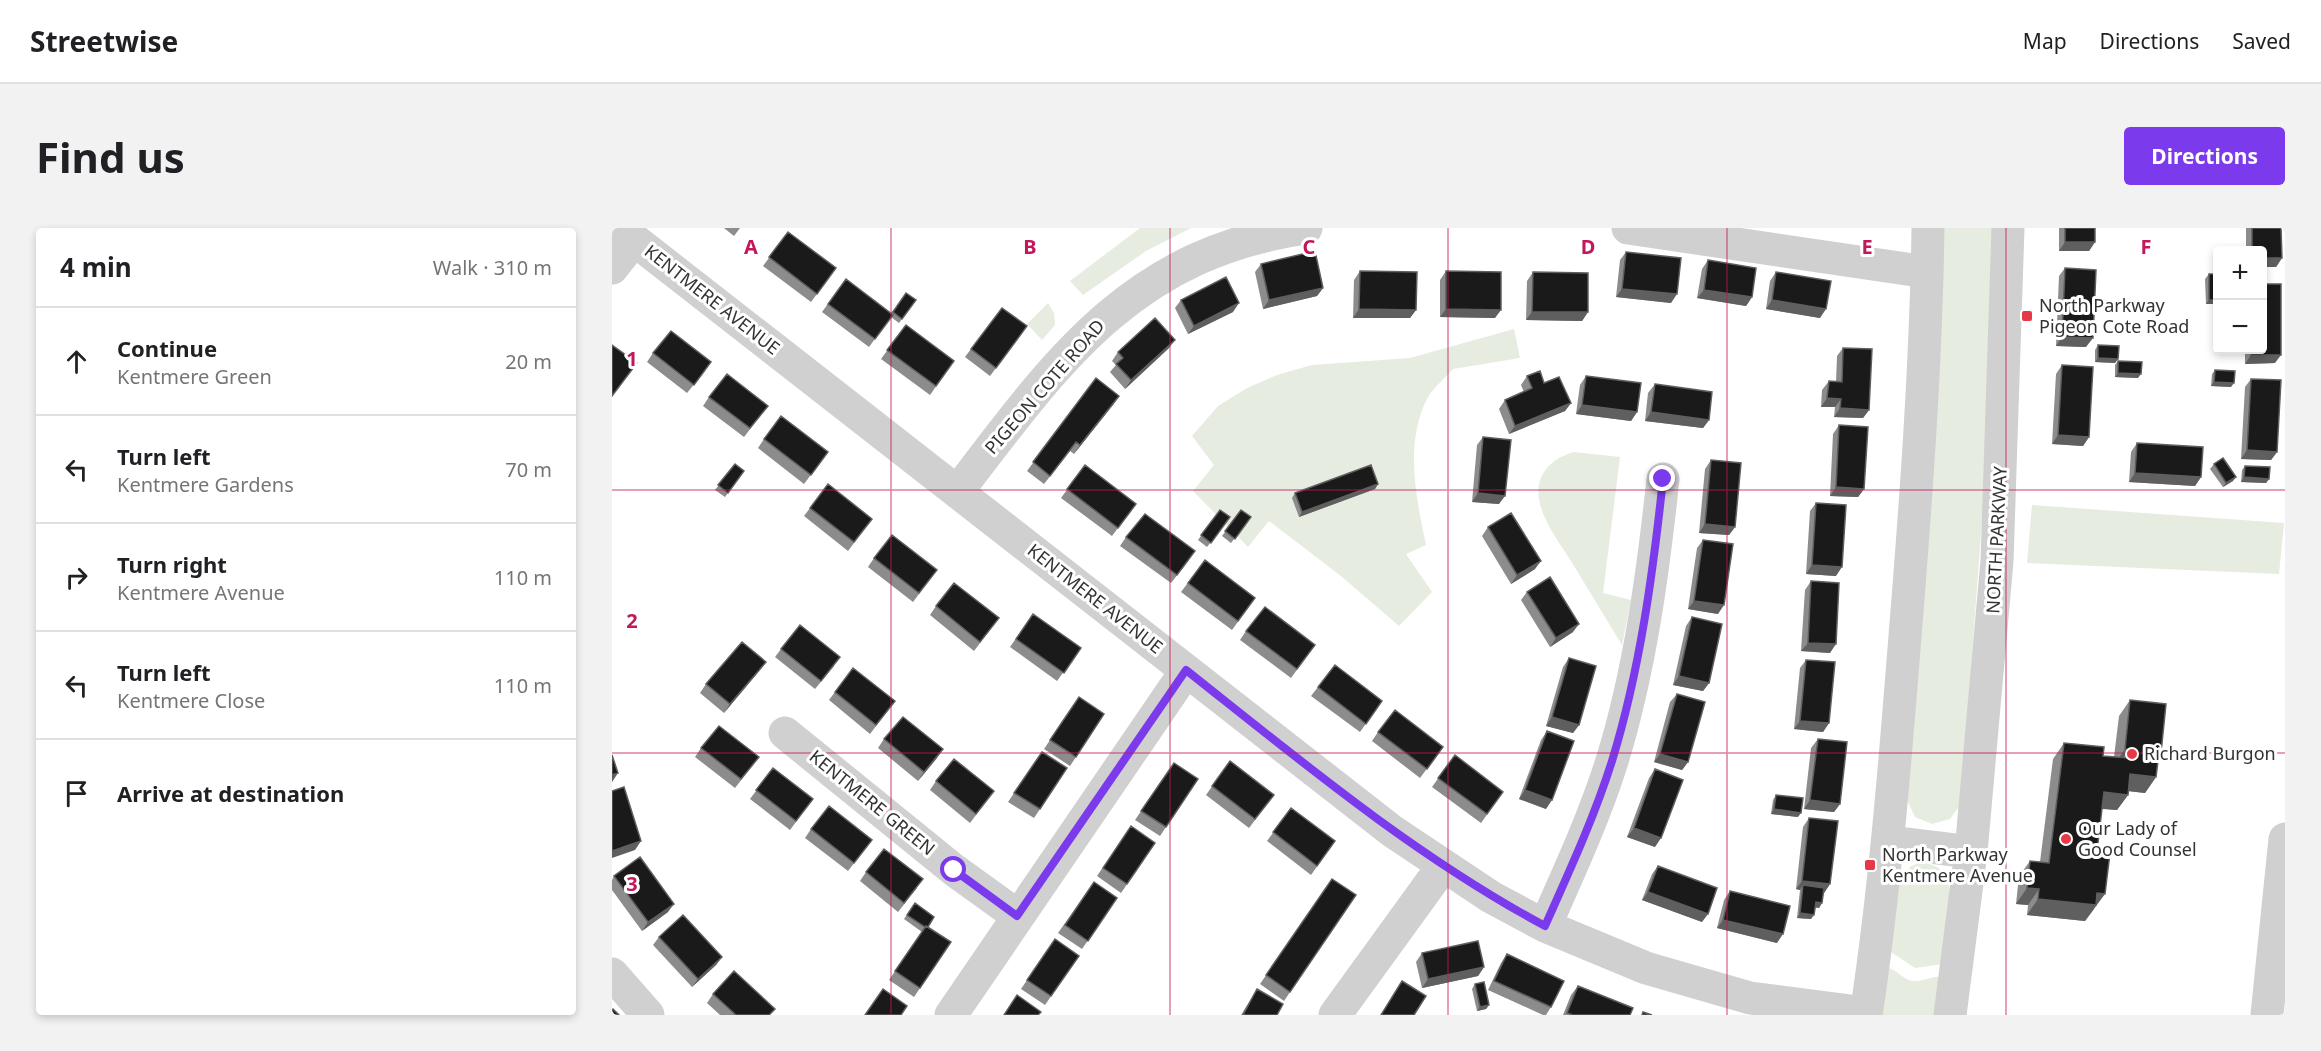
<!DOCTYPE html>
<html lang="en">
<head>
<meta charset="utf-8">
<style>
	:root { --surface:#fff; --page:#f2f2f2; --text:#202124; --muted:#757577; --line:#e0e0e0; --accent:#7c3aed }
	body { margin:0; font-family:"Noto Sans",sans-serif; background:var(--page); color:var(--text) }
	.controls { position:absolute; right:18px; top:18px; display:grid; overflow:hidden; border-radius:6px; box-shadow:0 3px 9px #0003 }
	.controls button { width:54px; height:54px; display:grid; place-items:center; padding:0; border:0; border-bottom:2px solid var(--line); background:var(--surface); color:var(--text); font:30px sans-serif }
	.stop { position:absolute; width:18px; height:18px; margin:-14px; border:4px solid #7c3aed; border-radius:50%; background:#fff }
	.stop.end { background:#7c3aed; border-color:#fff; box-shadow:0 2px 6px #0008 }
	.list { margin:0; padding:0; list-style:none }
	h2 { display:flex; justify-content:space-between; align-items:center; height:78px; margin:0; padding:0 24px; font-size:26px }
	h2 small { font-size:20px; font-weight:400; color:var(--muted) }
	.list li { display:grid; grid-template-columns:39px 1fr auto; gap:18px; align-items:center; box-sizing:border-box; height:108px; padding:0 24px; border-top:2px solid var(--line) }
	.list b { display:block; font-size:22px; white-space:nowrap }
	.list p { margin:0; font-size:20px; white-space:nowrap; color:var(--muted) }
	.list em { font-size:20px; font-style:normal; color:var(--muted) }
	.icon { flex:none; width:33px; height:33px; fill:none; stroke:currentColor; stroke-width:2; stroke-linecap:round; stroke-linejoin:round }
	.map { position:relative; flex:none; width:1673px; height:787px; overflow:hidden; border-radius:6px }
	header { display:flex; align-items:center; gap:36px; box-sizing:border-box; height:84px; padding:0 30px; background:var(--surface); border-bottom:2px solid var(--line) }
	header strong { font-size:28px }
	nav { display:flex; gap:33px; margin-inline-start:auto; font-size:21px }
	.intro { display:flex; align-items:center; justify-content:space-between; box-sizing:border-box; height:144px; padding:0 36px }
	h1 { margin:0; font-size:42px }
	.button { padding:15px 27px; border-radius:6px; background:var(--accent); color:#fff; font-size:21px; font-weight:700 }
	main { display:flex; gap:36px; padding:0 36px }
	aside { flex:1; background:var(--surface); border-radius:6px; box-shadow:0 3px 9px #0003 }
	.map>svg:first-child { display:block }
	.green { fill:#e6ecdf }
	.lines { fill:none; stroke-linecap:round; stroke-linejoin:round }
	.minor { stroke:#d0d0d0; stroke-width:33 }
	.wall { fill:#8c8c8c }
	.shaded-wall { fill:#5f5f5f }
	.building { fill:#1a1a1a; stroke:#5f5f5f; stroke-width:1.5 }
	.route { stroke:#7c3aed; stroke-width:8 }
	.grid { fill:none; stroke:#c2185b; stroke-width:1.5; stroke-opacity:0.55 }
	.poi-dot { fill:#e63946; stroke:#fff; stroke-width:2 }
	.labels { text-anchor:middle; stroke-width:6; stroke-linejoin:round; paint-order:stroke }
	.street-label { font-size:18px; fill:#333; stroke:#fff }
	.poi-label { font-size:18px; fill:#333; stroke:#fff; text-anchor:start }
	.grid-label { font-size:20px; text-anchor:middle; font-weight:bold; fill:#c2185b; stroke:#fff; stroke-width:6; stroke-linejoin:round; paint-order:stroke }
</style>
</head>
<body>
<header>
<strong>Streetwise</strong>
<nav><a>Map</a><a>Directions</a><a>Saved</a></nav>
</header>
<div class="intro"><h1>Find us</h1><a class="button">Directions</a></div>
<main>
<aside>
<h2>4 min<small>Walk · 310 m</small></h2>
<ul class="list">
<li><svg class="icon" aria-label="ahead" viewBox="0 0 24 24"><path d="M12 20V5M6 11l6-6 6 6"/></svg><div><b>Continue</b><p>Kentmere Green</p></div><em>20 m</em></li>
<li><svg class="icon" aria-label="left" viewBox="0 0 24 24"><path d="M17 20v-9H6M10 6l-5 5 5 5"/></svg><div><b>Turn left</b><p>Kentmere Gardens</p></div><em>70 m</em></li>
<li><svg class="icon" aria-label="right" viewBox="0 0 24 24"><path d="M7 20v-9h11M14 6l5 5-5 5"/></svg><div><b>Turn right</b><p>Kentmere Avenue</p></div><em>110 m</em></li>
<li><svg class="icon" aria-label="left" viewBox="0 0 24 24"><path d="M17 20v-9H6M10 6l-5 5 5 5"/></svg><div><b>Turn left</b><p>Kentmere Close</p></div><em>110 m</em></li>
<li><svg class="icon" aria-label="arrive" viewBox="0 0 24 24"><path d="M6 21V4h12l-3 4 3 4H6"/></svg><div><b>Arrive at destination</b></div></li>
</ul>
</aside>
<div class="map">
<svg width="1673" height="787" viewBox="0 0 1673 787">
	<rect width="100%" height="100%" fill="#fff"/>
	<path class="green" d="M528,0H579L534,23L471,67L458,53Z
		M1328,0H1381L1374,238L1349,576L1338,591L1320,596L1303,589L1295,572Z
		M436,75L442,85L443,97L430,112L415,96Z
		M902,101L908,130L841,141C833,150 822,159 816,169C792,213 804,270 814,317L794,326L820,364L787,398L729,348L657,293L636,319L581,263L602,237L580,208L606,178L635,160L665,147L700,137L798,130Z
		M962,224L1008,229L991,365L1019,372L1010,417C993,389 976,361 959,333C947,314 931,294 927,271C923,246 940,230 962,224Z
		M1420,277L1672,295L1667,346L1415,335Z
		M1307,635C1357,635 1334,703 1331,736L1303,740L1279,724L1288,651L1299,638Z
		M1276,740C1286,742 1291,752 1301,753C1311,754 1320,747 1330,749L1325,787H1269Z"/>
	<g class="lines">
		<path class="minor" d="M7,0L780,603L879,669L933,698L1034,740L1138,770L1254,785
			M1016,0L1315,44
			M0,40L22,12
			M346,263C445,133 520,25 694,0
			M173,505L342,642L406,688
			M1277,614L1359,624
			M933,698C957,644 982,590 1000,533C1028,442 1041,345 1051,251
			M0,746L36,787
			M339,787L574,443
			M723,787L831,638
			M1254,787C1273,661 1283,535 1293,408C1304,272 1314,136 1316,0
			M1338,787L1359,624L1385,333L1396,0
			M1655,787L1673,611"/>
	</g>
	<path class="wall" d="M112,0H128L122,8Z
		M1447,0H1483V14L1477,23H1447Z
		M1634,0H1669L1670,30L1664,39H1650V22H1634Z
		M176,4L224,40L199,74L151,38Z
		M1014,24L1059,75L1004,69L1008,32Z
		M1096,32L1140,69L1134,78L1085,70L1090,41Z
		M649,36L711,60L705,68L651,81L643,44Z
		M1453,40L1474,119L1444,118L1447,48Z
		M748,43L804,82L798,90H741L742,52Z
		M834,43L883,90L828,89V52Z
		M921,44L976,84L970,93L914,92L915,53Z
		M1164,44L1208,90L1154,81L1158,53Z
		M1597,46L1605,76H1594L1593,51Z
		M234,51L279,85L294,65L304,72L287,95L279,89L257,119L210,84Z
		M569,72L621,84L576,106L563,80Z
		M294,97L342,133L318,167L269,131Z
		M415,98L378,148L353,129L359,121Z
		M1486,117L1506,131L1503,135L1483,134V122Z
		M557,120L513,161L498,144L504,137L500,133L506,124Z
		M1231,120L1257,182L1251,190L1222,189L1223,179H1209L1210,162L1217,153L1224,154L1225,128Z
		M1633,122H1650L1663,135L1633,136Z
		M41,125L93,143L75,165L35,134Z
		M1506,133L1526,150L1503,149V137Z
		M1450,137L1477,209L1471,218L1440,216L1444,146Z
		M1603,142L1619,159L1599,158L1600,146Z
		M915,148L959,175L953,183L897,206L887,181L893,172L912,164L909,157Z
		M974,148L1025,184L1019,193L964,186L968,157Z
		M484,150L507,168L462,226L458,223L432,256L415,243Z
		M1639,151L1665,224L1659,232L1629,231L1633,159Z
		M1043,156L1097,192L1091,200L1033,193L1036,165Z
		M97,169L156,178L132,209L91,178Z
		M1227,197L1252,261L1246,269L1218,268L1221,206Z
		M871,209L887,276L860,274L865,217Z
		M152,211L216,224L192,256L146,220Z
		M1525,215L1589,249L1583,258L1517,254L1519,224Z
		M1099,232L1123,299L1117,307L1087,305L1093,241Z
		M123,236L132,243L113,269L103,262Z
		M1602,236L1621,253L1611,259L1598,241Z
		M473,237L524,276L500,308L449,270Z
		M1633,238L1657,251L1654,255L1629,254L1630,242Z
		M766,256L763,261L687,289L680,270L683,265Z
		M1204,275L1224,348L1194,346L1198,283Z
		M198,280L260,291L236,323L192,288Z
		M608,282L618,289L595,319L586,312Z
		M629,282L639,289L619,315L610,308Z
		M876,299L923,341L899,356L870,308Z
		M514,309L577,332L559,355L508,318Z
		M1091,312L1106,386L1076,381L1085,320Z
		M262,330L325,342L301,374L256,339Z
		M593,332L643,370L620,402L569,364Z
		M1199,353L1218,425L1189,423L1193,362Z
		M915,364L961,404L938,419L909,372Z
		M324,378L387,390L362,423L318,387Z
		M421,386L469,420L445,453L398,419Z
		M1080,389L1097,455L1091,463L1061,457L1074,398Z
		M634,403L703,417L679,450L628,412Z
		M169,421L222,438L203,461L163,429Z
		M957,430L967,497L961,505L934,498L951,439Z
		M1194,432L1217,495L1211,504L1182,501L1188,440Z
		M723,437L770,473L748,504L699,468Z
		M148,442L112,485L88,465L94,456Z
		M223,464L283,473L258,506L217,472Z
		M1065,466L1076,534L1070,542L1042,534L1058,474Z
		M467,469L464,529L458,538L432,521Z
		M1518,472L1546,529L1544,549L1533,565L1516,563V567L1505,582L1490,581L1485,623L1482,681L1473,693L1415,687L1416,677L1404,676L1407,648L1418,633L1428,634L1441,531L1452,515L1491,528L1502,529L1507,488Z
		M935,503L934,581L907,571L929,512Z
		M766,504L831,519L808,550L760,513Z
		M272,511L325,530L306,553L266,520Z
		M1206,511L1228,576L1222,584L1192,581L1199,520Z
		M89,520L141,537L123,560L83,529Z
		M430,524L428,581L422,590L396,574Z
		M843,527L891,564L869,595L820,559Z
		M618,533L662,567L637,600L594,567Z
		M562,535L586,551L548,608L523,592Z
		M161,540L201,571L178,602L138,571Z
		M1043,541V619L1015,609L1037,550Z
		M324,553L382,563L358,595L318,562Z
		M1164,567L1186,589L1159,586L1161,572Z
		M679,580L723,613L699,647L655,613Z
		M1197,590L1218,656L1212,665H1211L1210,675L1207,680L1203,679L1199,691L1185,690L1188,662L1184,661L1191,599Z
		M519,598L543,615L509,665L485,648Z
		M199,601L260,612L236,643L193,610Z
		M1046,638L1090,694L1030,672L1040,646Z
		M254,644L305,660L286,684L248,653Z
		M2,648L56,684L30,703L0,662V652Z
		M720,651L744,667L672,773L648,756Z
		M482,654L505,670L470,721L446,705Z
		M1118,663L1165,715L1105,700L1112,672Z
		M303,675L316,699L339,714L302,769L277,752L310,704L292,691Z
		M47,709L110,729L104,737L80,759L41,717Z
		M443,711L467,728L433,777L409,761Z
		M810,725L872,739L866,748L810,760L804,734Z
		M895,726L939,779L934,787H931L876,762L889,735Z
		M863,756L877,777L874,781L865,783L860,761Z
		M966,758L1018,787H951L959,767Z
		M645,761L665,787H629Z
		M101,766L163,781L158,787H108L95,775Z"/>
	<path class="shaded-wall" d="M1453,14H1483L1477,23H1447Z
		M1650,30H1670L1664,39H1650Z
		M711,60L705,68L651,81L657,72Z
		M1010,61L1065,66L1059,75L1004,69Z
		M1092,62L1140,69L1134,78L1085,70Z
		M1160,72L1214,81L1208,90L1154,81Z
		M1597,72H1605V76H1594Z
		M627,75L621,84L576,106L582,98Z
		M747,81L804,82L798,90H741Z
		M834,81L889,82L883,90L828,89Z
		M920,84H976L970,93L914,92Z
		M1450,109L1481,110L1474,119L1444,118Z
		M563,112L557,120L513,161L519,152Z
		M1639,127H1669L1663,135L1633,136Z
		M1486,130L1506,131L1503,135L1483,134Z
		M1506,145L1529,146L1526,150L1503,149Z
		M1602,154L1622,155L1619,159L1599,158Z
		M507,168L501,177L462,226L468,217Z
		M1215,170L1229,171L1223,179H1209Z
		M959,175L953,183L897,206L903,198Z
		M970,177L1025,184L1019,193L964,186Z
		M1228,180L1257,182L1251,190L1222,189Z
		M1039,184L1097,192L1091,200L1033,193Z
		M1446,207L1477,209L1471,218L1440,216Z
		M1635,222L1665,224L1659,232L1629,231Z
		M1523,245L1589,249L1583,258L1517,254Z
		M1624,249L1621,253L1611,259L1614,255Z
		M1632,249L1657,251L1654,255L1629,254Z
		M766,256L763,261L687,289L690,284Z
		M1224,259L1252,261L1246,269L1218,268Z
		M866,265L893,268L887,276L860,274Z
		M1093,296L1123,299L1117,307L1087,305Z
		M929,333L923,341L899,356L905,347Z
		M1200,337L1230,339L1224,348L1194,346Z
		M1082,373L1112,377L1106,386L1076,381Z
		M967,396L961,404L938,419L944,410Z
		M1196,415L1224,416L1218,425L1189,423Z
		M154,434L148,442L112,485L118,476Z
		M1067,448L1097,455L1091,463L1061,457Z
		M940,489L967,497L961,505L934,498Z
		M1188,493L1217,495L1211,504L1182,501Z
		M331,521L325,530L306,553L312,544Z
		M1513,521L1517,522L1506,537H1502Z
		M1048,526L1076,534L1070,542L1042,534Z
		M6,545L0,554V547Z
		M1518,546L1544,549L1533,565L1507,562Z
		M913,562L940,572L934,581L907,571Z
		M1492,564L1516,567L1505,582L1481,580Z
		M1198,572L1228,576L1222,584L1192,581Z
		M1162,581L1189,585L1186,589L1159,586Z
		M1022,600L1049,610L1043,619L1015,609Z
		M29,613L23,622L0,630V623Z
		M1190,653L1218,656L1212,665L1191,662V657L1188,662L1184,661Z
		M1415,660L1427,661L1416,677L1404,676Z
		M1036,664L1096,686L1090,694L1030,672Z
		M1485,665L1493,666L1473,693L1415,687L1426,671Z
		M1204,674L1210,675L1207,680L1200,679Z
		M62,676L56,684L30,703L36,694Z
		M1188,685L1202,687L1199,691L1185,690Z
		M1111,692L1171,706L1165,715L1105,700Z
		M110,729L104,737L80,759L86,751Z
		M872,739L866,748L810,760L816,751Z
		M877,777L874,781L865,783L868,779Z"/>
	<path class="building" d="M1453,0H1483V14H1453Z
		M1640,0H1669L1670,30H1650V22H1640Z
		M176,4L224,40L205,66L157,29Z
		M703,23L711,60L657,72L649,36Z
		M1014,24L1069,30L1065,66L1010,61Z
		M1096,32L1144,40L1140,69L1092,62Z
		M1453,40L1484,42L1481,110L1450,109Z
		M748,43L805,44L804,82L747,81Z
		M834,43L889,44V82L834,81Z
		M921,44L976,45V84H920Z
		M1164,44L1219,53L1214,81L1160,72Z
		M1597,46H1605V72H1597Z
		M614,49L627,75L582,98L569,72Z
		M234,51L281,87L263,111L216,76Z
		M1650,56H1669V127H1639V122H1650Z
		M294,65L304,72L290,91L281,84Z
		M390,80L415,98L384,140L359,121Z
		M543,90L563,112L519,152L504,136L511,130L506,124Z
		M294,97L342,133L324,158L275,122Z
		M59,103L99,134L82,157L41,125Z
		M0,117L25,135L0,168Z
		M1486,117L1507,118L1506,131L1486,130Z
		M1231,120L1260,121L1257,182L1228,180L1229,171L1215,170L1217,153L1230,154Z
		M1506,133L1530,134L1529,146L1506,145Z
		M1450,137L1481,139L1477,209L1446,207Z
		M1603,142L1623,143L1622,155L1602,154Z
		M928,143L932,155L947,149L959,175L903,198L893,172L920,160L915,148Z
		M115,146L156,178L138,200L97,169Z
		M974,148L1029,155L1025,184L970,177Z
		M484,150L507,168L468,217L464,214L438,248L421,234Z
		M1639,151L1669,152L1665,224L1635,222Z
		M1043,156L1100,164L1097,192L1039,184Z
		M169,188L216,224L199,247L152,211Z
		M1227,197L1256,199L1252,261L1224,259Z
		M871,209L899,212L893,268L866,265Z
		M1525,215L1591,219L1589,249L1523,245Z
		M1611,230L1624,249L1614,255L1602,236Z
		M1099,232L1129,235L1123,299L1093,296Z
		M123,236L132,243L116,265L106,257Z
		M473,237L524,276L506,300L455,261Z
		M759,237L766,256L690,284L683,265Z
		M1633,238L1658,239L1657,251L1632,249Z
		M216,256L260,291L242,314L198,280Z
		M1204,275L1234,277L1230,339L1200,337Z
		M608,282L618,289L599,315L589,307Z
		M629,282L639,289L623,311L613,303Z
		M899,285L929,333L905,347L876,299Z
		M533,286L583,323L565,347L514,309Z
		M280,307L325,342L307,365L262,330Z
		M1091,312L1121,316L1112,377L1082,373Z
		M593,332L643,370L626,393L576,355Z
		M938,349L967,396L944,410L915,364Z
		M1199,353L1227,355L1224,416L1196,415Z
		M342,355L387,390L368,414L324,378Z
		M653,379L703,417L685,441L634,403Z
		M421,386L469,420L452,445L404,411Z
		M1080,389L1110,396L1097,455L1067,448Z
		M188,397L228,429L209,453L169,421Z
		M130,414L154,434L118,476L94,456Z
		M957,430L984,438L967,497L940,489Z
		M1194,432L1223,434L1217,495L1188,493Z
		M723,437L770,473L754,496L706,459Z
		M241,440L283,473L264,497L223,464Z
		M1065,466L1093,474L1076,534L1048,526Z
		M467,469L492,486L464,529L438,512Z
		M1518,472L1554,476L1549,525H1547L1544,549L1518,546L1516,567L1492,564L1485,623L1498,625L1493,666L1485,665L1484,677L1426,671L1427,661L1415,660L1418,633L1437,635L1452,515L1492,519L1491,528L1516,530L1517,522L1513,521Z
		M783,482L831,519L815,541L766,504Z
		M291,489L331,521L312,544L272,511Z
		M107,498L147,529L129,551L89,520Z
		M935,503L962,513L940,572L913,562Z
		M1206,511L1235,514L1228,576L1198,572Z
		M430,524L455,540L428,581L402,565Z
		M0,527L6,545L0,547Z
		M843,527L891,564L875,586L826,550Z
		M342,531L382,563L364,586L324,553Z
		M618,533L662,567L643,591L600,558Z
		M562,535L586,551L554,599L529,583Z
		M161,540L201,571L184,593L144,562Z
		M1043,541L1071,552L1049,610L1022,600Z
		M12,559L29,613L0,623V563Z
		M1164,567L1191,570L1189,585L1162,581Z
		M217,578L260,612L242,635L199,601Z
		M679,580L723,613L705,638L661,604Z
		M1197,590L1226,593L1218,656L1190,653Z
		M519,598L543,615L515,656L491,640Z
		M272,621L311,651L292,675L254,644Z
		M28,629L62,676L36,694L2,648Z
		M1046,638L1105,660L1096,686L1036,664Z
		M720,651L744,667L678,764L654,747Z
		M482,654L505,670L476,713L453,697Z
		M1191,657L1212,660L1210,675L1204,674L1202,687L1188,685Z
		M1118,663L1178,678L1171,706L1111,692Z
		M303,675L322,689L316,699L314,698L313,699L295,687Z
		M71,687L110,729L86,751L47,709Z
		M314,698L339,714L308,760L283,743Z
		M443,711L467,728L439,768L415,752Z
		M866,713L872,739L816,751L810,725Z
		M895,726L952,753L939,779L882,753Z
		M122,743L163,781L157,787H124L101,766Z
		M790,753L814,768L802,787H769Z
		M872,754L877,777L868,779L863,756Z
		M966,758L1021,780L1018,787H961L955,785Z
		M271,761L295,778L289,787H253Z
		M645,761L671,776L665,787H631Z
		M405,767L429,784L426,787H392Z
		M1,781L7,787H0V782Z
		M1031,784L1040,787H1030Z"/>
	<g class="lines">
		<path class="route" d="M342,642L405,688L574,442C690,534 803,628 933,698C957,644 982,590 1000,533C1028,442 1041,345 1051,251"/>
	</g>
	<path class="grid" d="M279,0V787M558,0V787M836,0V787M1115,0V787M1394,0V787M0,262H1673M0,525H1673"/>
	<g class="poi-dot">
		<rect x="1409" y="82" width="12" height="12" rx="3"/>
		<circle cx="1520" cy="526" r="6"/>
		<circle cx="1454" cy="611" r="6"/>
		<rect x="1252" y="631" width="12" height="12" rx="3"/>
	</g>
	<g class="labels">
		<g class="street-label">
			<text transform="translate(100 72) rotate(38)" y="6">KENTMERE AVENUE</text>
			<text transform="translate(433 159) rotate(-49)" y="6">PIGEON COTE ROAD</text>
			<text transform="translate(1385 312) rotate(-87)" y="6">NORTH PARKWAY</text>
			<text transform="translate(483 371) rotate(38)" y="6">KENTMERE AVENUE</text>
			<text transform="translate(260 575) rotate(39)" y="6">KENTMERE GREEN</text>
		</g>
		<g class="poi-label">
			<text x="1427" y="84">North Parkway<tspan x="1427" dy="21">Pigeon Cote Road</tspan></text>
			<text x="1532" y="532">Richard Burgon</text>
			<text x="1466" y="607">Our Lady of<tspan x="1466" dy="21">Good Counsel</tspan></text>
			<text x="1270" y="633">North Parkway<tspan x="1270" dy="21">Kentmere Avenue</tspan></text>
		</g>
	</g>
	<g class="grid-label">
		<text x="139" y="26">A</text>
		<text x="418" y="26">B</text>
		<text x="697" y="26">C</text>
		<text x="976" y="26">D</text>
		<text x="1255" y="26">E</text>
		<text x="1534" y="26">F</text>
		<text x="20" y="138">1</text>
		<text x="20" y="400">2</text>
		<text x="20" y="663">3</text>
	</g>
</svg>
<div class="controls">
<button>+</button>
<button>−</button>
</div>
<div class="stop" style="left:342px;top:642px"></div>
<div class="stop end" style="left:1051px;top:251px"></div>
</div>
</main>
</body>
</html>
